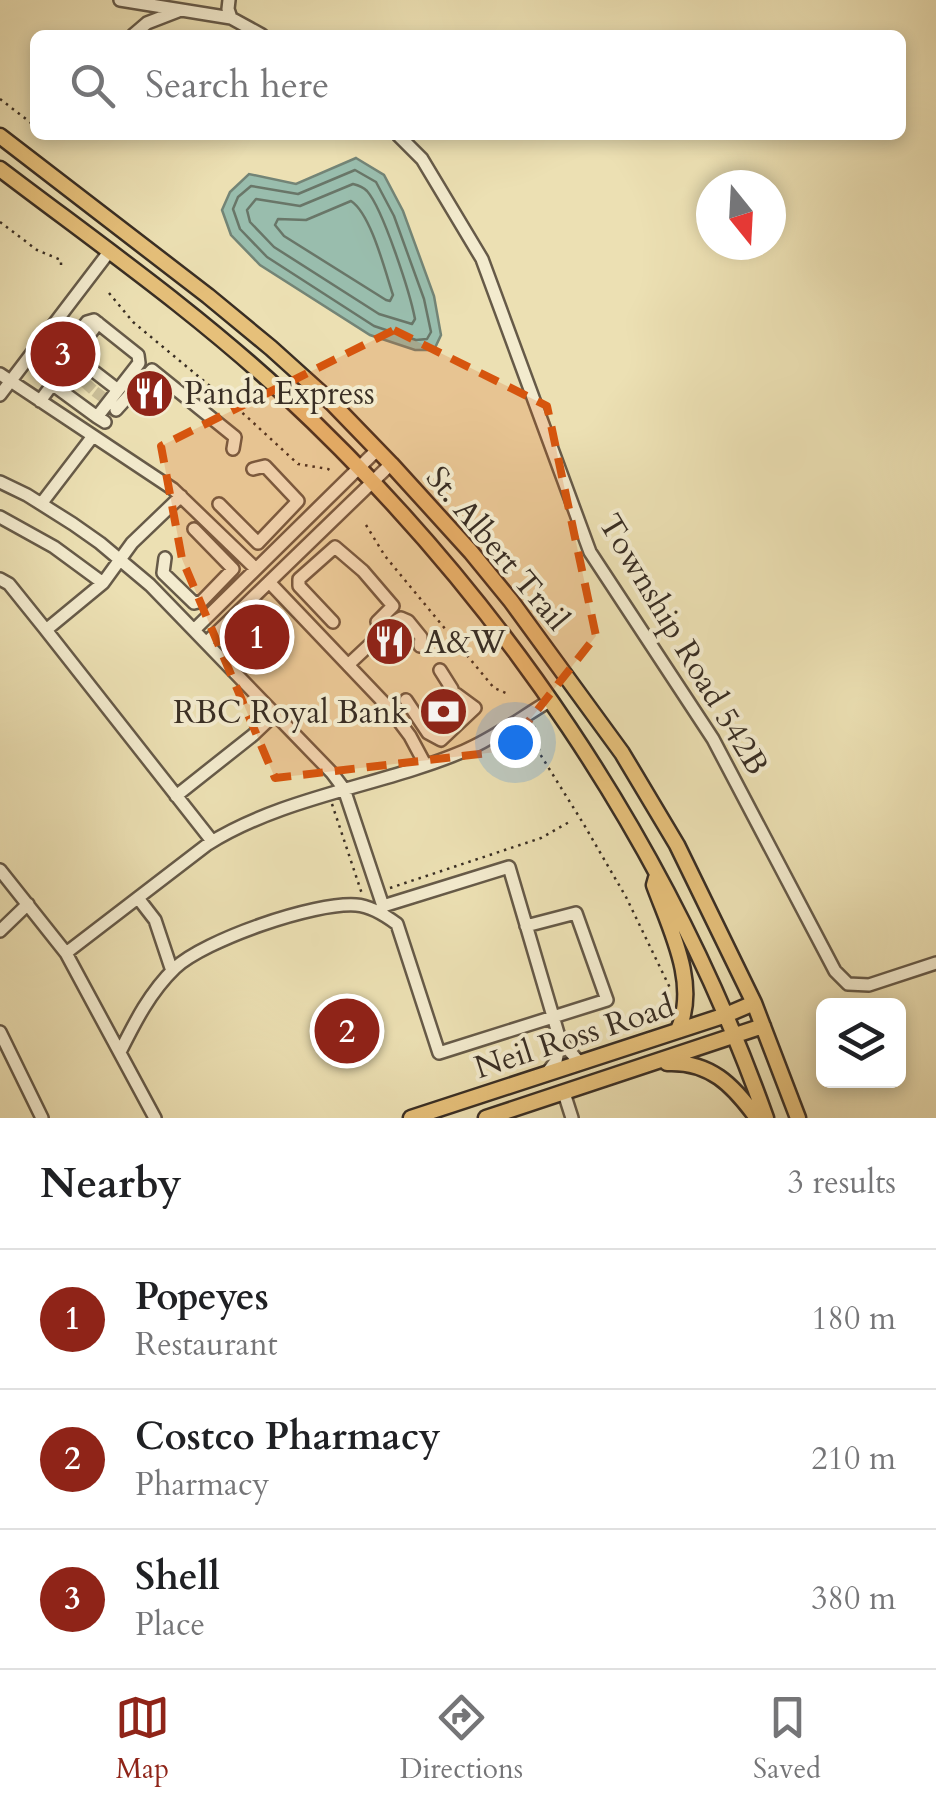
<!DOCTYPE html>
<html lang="en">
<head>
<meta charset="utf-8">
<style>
	:root { --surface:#fff; --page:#f6f6f6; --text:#202124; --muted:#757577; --line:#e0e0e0; --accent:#8f2418 }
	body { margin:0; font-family:Cardo,serif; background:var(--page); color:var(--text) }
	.controls { position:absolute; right:30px; bottom:30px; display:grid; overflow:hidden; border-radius:15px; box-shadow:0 5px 15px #0003 }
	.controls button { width:90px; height:90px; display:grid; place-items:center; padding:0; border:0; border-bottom:2px solid var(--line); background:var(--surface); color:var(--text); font:50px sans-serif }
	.compass { position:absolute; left:696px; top:170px; width:90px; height:90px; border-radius:50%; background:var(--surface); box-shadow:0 5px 15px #0003; rotate:162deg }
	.you { position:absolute; left:515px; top:742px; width:35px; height:35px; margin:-25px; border:8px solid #fff; border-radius:50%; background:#1a73e8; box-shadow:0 0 0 15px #1a73e833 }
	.badge { display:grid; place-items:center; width:65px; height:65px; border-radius:50%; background:var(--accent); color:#fff; font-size:32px; font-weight:700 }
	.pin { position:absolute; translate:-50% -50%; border:5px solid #fff; box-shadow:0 2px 10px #0006 }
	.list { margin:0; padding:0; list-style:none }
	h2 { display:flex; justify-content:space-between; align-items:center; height:130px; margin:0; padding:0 40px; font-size:42px }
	h2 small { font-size:32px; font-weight:400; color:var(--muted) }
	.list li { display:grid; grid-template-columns:65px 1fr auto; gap:30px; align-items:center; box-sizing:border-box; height:140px; padding:0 40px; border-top:2px solid var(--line) }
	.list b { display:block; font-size:38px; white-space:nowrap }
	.list p { margin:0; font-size:32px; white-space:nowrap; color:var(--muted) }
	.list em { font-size:32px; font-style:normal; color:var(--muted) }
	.icon { flex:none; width:55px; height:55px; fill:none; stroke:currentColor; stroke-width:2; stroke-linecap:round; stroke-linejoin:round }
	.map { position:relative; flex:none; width:936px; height:1118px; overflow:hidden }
	.search { position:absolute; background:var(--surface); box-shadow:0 5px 15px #0003; left:30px; right:30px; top:30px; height:110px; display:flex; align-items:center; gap:25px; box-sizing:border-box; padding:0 35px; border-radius:15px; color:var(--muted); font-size:38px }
	.sheet { height:550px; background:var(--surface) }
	nav { display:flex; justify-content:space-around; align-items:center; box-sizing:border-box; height:140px; border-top:2px solid var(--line); background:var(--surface); font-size:28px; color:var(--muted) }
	nav a { display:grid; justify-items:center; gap:5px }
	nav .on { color:var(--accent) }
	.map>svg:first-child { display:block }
	.water { fill:#99bdad; stroke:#738476; stroke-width:2.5 }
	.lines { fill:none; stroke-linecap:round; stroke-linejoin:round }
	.shore { stroke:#697668; stroke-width:2.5 }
	.minor-tunnel { stroke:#c8bc96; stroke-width:11; stroke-dasharray:11 5.5; stroke-linecap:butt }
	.minor-casing { stroke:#665a48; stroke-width:16 }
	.major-casing { stroke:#392e24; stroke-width:19 }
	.path { stroke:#392e24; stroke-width:2.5; stroke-dasharray:2.5 5; stroke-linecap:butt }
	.minor { stroke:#f3ebce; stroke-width:11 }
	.major { stroke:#e6c07a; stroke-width:14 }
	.marked { fill:#d6550e; fill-opacity:0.2; stroke:#d6550e; stroke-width:8; stroke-dasharray:20 12; stroke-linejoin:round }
	.labels { text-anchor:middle; stroke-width:8; stroke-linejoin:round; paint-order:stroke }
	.poi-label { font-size:32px; fill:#392e24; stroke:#f3ebce; text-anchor:start }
	.street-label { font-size:32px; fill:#392e24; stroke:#f3ebce }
</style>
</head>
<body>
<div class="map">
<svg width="936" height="1118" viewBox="0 0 936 1118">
	<rect width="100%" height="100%" fill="#ece0b3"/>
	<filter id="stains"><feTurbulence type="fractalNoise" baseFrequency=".002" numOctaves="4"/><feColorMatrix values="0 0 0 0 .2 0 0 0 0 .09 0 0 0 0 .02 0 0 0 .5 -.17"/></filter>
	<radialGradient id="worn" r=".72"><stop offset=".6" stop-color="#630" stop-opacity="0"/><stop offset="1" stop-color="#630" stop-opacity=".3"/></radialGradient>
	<path class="water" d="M356,158L384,175L403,211L434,296L441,335L434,350H415L370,335L260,265L231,235L222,210L230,192L249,174L296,184Z"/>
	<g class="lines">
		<path class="shore" d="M355,170L376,182L394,216L424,299L431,332L427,339L416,340L374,326L267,257L240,229L233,209L238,197L251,186L298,194Z
			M353,184C357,185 363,187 367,191C383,209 410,293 415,319L412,324L379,314L274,247L250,222L247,210L256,199L300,206Z
			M351,201C371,214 385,271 393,295L390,301L386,300L284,236L275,225L278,219L306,220Z"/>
		<path class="minor-tunnel" d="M77,384L86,373
			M85,390L95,379
			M96,399L105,387"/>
		<defs>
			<path id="minor" d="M120,0L231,18
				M229,0L228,9L231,18L262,35
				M133,35L147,23L178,11
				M398,135L422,159L482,259L590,552L713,739L835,971L848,984L869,985L936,963
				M70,345L87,322L94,320L138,355L139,363L97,417L105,422
				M74,356L118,390
				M56,362L48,372L52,384L97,417
				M0,374L173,489L256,569
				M0,395L109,252
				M40,401L98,323
				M116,410L152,370L235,437L233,449
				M0,482L27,495L73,524L100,543L150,585L332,773L344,789L383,906L381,913
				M181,496L132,543L103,583L46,630L212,841
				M41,504L93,436
				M219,504L258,543L298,501L265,466L253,469
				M0,517L54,547L103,583
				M165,558L163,573L194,603L202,601L233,569L194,529
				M0,579L9,584L46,630
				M269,582L389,708L410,736L425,764
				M333,622L299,586V579L335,547L363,571L393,606L377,622
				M194,630L378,449
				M206,643L391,464
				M348,665L394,622L401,618L408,621L421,637L420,646
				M440,670L452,689
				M406,700L428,733L441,740L475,708L456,694
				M176,796L253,735L275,714
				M0,870L66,953L155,1118
				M138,898L155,920L172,971
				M383,906L509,867L560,1040L580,1063
				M0,931L28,904
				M66,953L208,844C285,796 381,786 464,751C495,738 522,717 551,700
				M0,1032L42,1118
				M120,1052C135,1022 150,992 175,968C205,940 314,902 356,905C371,906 385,915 397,924L439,1053L607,1000L576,913L526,926
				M547,1073L556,1061L560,1040
				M564,1093L572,1118"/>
			<path id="major" d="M0,136L208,296L271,348L332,403L391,464L471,552L511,601L622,753L677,845L754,1003L798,1118
				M0,169C96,242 196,312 285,395C499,594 668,842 766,1118
				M656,878L654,885C670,929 699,984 678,1030
				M667,1063C710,1061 733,1085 757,1118
				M411,1118L726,1015L754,1003
				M486,1118L763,1026"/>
		</defs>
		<use href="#minor" class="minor-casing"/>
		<use href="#major" class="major-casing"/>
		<path class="path" d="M0,99L35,126
			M0,222L37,250L61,260V267
			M109,293L133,322L246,416L298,464L328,469L333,472
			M366,525L385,556L494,688L508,694
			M534,726L540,754L583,823L626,897L671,990
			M332,804L362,894
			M390,888L541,838L571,821"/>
		<use href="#minor" class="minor"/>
		<use href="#major" class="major"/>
	</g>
	<path class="marked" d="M394,330L547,406L596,636L505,751L275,778L182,559L161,446Z"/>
	<defs>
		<symbol id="restaurant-disc" viewBox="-11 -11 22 22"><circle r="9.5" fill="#8f2418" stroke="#f3ebce"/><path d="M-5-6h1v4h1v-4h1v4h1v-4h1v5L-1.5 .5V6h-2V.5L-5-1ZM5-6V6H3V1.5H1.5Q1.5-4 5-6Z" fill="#fff"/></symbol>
		<symbol id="bank-disc" viewBox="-11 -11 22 22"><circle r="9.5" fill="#8f2418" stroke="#f3ebce"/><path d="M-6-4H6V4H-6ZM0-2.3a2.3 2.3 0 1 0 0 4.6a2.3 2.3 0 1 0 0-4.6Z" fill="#fff"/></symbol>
	</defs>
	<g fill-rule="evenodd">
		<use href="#restaurant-disc" x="122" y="366" width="55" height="55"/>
		<use href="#restaurant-disc" x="362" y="614" width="55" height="55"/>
		<use href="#bank-disc" x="416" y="684" width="55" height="55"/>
	</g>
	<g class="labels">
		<g class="poi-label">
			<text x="184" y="404">Panda Express</text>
			<text x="424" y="653">A&amp;W</text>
			<text x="408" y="723" text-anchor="end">RBC Royal Bank</text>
		</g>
		<g class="street-label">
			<text transform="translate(498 548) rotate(50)" y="11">St. Albert Trail</text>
			<text transform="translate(684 644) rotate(59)" y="11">Township Road 542B</text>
			<text transform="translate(574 1036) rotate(-18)" y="11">Neil Ross Road</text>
		</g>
	</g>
	<rect width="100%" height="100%" filter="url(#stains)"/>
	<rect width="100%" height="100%" fill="url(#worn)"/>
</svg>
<div class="controls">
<button><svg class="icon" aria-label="layers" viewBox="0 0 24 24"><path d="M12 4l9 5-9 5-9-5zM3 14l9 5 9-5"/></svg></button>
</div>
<svg class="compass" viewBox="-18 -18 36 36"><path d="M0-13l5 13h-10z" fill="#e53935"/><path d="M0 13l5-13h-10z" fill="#757577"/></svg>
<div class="you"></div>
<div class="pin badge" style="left:257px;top:637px">1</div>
<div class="pin badge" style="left:347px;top:1031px">2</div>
<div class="pin badge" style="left:63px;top:354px">3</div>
<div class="search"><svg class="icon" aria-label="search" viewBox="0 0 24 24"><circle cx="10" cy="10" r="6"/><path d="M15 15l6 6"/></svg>Search here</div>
</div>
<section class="sheet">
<h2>Nearby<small>3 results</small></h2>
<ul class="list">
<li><span class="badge">1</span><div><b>Popeyes</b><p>Restaurant</p></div><em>180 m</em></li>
<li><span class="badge">2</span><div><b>Costco Pharmacy</b><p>Pharmacy</p></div><em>210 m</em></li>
<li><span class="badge">3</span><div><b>Shell</b><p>Place</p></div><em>380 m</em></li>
</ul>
</section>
<nav>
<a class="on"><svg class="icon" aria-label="map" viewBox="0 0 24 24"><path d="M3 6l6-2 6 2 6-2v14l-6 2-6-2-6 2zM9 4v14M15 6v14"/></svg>Map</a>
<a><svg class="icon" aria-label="directions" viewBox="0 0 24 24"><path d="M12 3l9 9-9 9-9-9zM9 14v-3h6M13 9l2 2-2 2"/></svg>Directions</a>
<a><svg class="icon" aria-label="saved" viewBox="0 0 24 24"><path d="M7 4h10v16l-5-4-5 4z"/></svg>Saved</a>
</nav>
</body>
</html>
